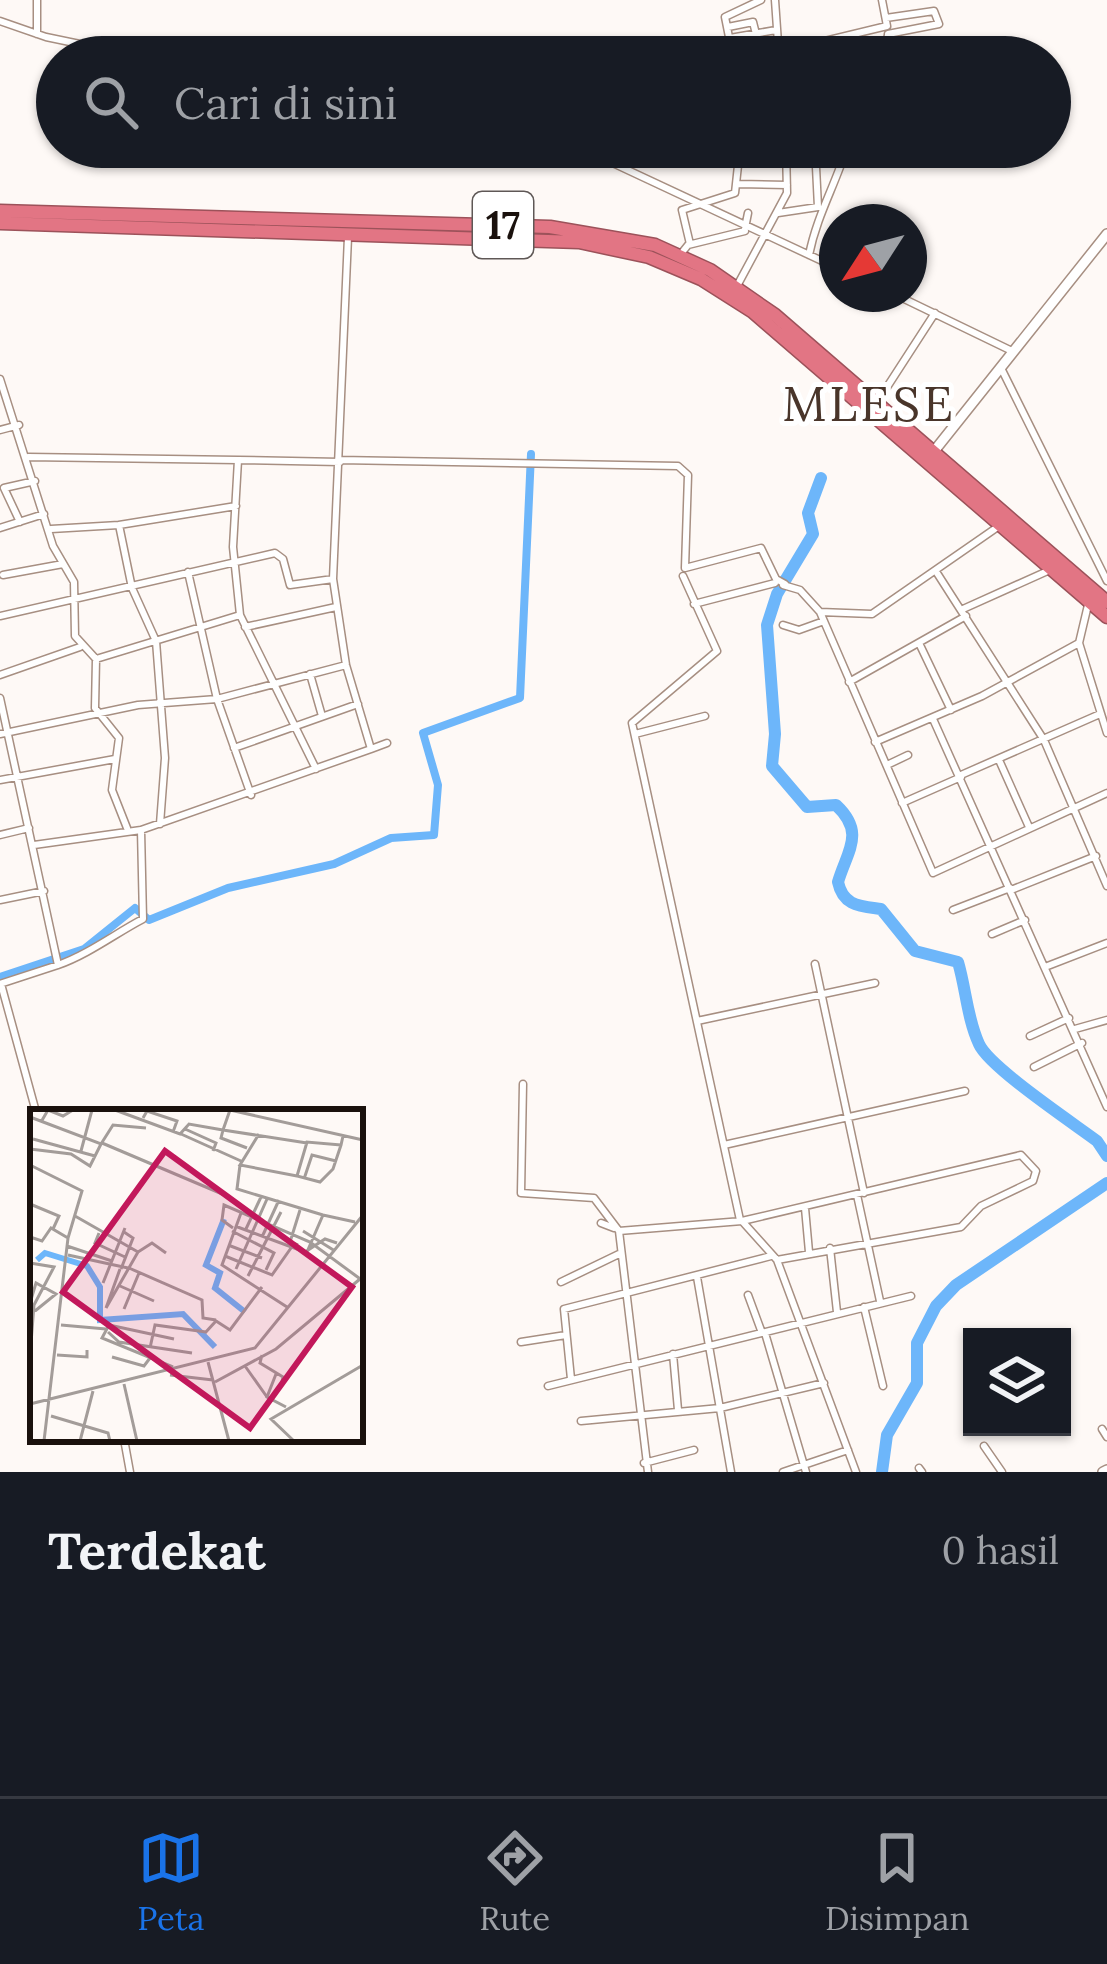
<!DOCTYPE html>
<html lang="id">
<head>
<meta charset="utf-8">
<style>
	:root { --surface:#171b24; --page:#242831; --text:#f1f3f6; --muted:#9ea1a6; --line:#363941; --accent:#1a73e8 }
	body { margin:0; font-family:Lora,serif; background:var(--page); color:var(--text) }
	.controls { position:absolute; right:36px; bottom:36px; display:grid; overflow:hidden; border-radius:0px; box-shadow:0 3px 9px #0004 }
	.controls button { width:108px; height:108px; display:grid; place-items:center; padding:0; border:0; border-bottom:3px solid var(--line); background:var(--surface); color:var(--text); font:60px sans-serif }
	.compass { position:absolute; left:819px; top:204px; width:108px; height:108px; border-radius:50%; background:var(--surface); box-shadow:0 3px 9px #0004; rotate:234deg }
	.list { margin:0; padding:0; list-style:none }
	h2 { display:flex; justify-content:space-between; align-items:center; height:156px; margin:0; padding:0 48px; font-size:51px }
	h2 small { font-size:39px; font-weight:400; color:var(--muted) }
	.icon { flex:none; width:66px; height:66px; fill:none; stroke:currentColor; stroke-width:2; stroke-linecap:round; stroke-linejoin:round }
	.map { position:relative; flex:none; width:1107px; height:1472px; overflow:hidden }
	.search { position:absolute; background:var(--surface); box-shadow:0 3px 9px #0004; left:36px; right:36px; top:36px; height:132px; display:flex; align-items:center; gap:30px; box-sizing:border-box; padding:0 42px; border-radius:66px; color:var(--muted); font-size:45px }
	.sheet { height:324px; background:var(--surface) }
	nav { display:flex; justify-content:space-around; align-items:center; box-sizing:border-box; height:168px; border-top:3px solid var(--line); background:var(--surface); font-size:33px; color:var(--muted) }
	nav a { display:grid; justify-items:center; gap:6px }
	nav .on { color:var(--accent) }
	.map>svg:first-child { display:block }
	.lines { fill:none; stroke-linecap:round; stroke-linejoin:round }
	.canal { stroke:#6db6fa; stroke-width:8 }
	.river { stroke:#6db6fa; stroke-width:12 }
	.street-casing { stroke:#a78f82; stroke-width:9 }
	.secondary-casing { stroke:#a78f82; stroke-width:12 }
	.highway-casing { stroke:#9c525a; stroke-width:15 }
	.street { stroke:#fff; stroke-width:6 }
	.secondary { stroke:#fff; stroke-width:9 }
	.highway { stroke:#e27584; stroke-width:12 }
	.labels { text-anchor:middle; stroke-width:10; stroke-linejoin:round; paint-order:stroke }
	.shield { fill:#fff; stroke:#5f5856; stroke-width:3 }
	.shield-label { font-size:39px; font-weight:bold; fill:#1a110d }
	.quarter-label { font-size:48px; letter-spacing:3px; fill:#49352a; stroke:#fff }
	.inset-river { fill:none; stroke:#6db6fa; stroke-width:6 }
	.inset-road { fill:none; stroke:#a39c99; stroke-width:3 }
	.view { fill:#c2185b; fill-opacity:0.15; stroke:#c2185b; stroke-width:6 }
	.inset-edge { fill:none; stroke:#1a110d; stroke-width:6 }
</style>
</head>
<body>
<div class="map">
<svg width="1107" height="1472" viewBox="0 0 1107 1472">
	<rect width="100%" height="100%" fill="#fef9f6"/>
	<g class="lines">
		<path class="canal" d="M0,977L84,949L135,908L149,920L228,888L334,864L391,838L434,835L438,785L423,733L520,698L531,454"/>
		<path class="river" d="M821,478L808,513L813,534L777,594L767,625L775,734L772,766L807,807L836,805C866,833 847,851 838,882C843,906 860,906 881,909L915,951L958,962C966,989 967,1018 979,1044C989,1067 1073,1123 1097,1141L1107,1156
			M882,1472L887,1435L917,1383V1343L936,1306L956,1285L1107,1183"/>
		<defs>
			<path id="street" d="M775,0L779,57
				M886,18L934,11L939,24L888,34
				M0,21L46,37L142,57
				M728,27L753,22L756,34
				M37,34V0
				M730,38L776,30
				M733,57L725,17L761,0
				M758,57L887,26L882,0
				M883,57L888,35
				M556,147L602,158L837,268
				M815,147L846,148
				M738,184L787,185
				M778,213L818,207L815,147L787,149
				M745,228L748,213
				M690,244L682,210L735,193L740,147
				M680,255L688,245L745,231
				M809,255C817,215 835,186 847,147
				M737,286L787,193L786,147
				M894,294L1014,352
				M1001,368L1107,581
				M0,379L53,546L74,582L75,636L96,659L95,708L119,738L112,790L127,828
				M878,401L935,313
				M0,430L19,425
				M28,457L238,460L233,547L240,615L316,769
				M238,460L340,462
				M339,460L678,466L688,475L685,568L761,548L776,579L785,584
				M4,488L20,522
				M4,488L35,481
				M0,528L44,514
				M51,529L119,525
				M188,572L217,699L251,795
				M937,573L1044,740L1107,886
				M3,575L63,564
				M683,576L717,651L632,723L740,1220
				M783,585L800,590L820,612L933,873L1107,793
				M694,604L775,583
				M1088,605L1079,643L1107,733
				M963,609L1052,569
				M820,612L872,614L999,526
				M0,616L275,553L283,559L290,585L333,579
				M783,625L799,630L824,621
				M245,627L336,607
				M919,643L951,710
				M96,659L240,615
				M310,674L322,716
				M0,675L80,647
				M849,682L966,616
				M0,698L58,965C89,954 116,933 143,919L141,830
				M933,719L1107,1107
				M0,734L138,705L217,699L346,665
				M635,734L705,716
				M875,742L982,696L1079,643
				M234,748L358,704
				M371,749L387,743
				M999,760L1029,827
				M887,765L908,755
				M961,775L1100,714
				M0,780L115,759
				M902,803L961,777
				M160,824L165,758L156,641L132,588L119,525L236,506
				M0,835L29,828
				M34,845L141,830L371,749L346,665L333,579L348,237
				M1011,890L1096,856
				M0,900L44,891
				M953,910L1010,888
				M992,934L1025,920
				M815,964L864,1193
				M1045,967L1107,943
				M0,984L58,965
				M1,984L36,1112
				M697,1021L875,983
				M1075,1029L1107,1020
				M1030,1036L1069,1018
				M1034,1067L1082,1043
				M523,1084L521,1193L594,1198L619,1231L648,1472
				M724,1145L965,1091
				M857,1195L880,1301
				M805,1208L809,1252
				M742,1221L777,1260L856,1472
				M601,1223L614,1228
				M619,1231L742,1221L1021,1155L1036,1171L1033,1181L981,1206L961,1227L777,1260
				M830,1248L837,1312
				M697,1277L731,1472
				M561,1282L619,1254
				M748,1295L762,1333
				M864,1307L883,1386
				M765,1333L806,1472
				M521,1342L566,1335
				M673,1354L678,1410
				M571,1379L564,1309L771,1256
				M548,1386L911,1296
				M581,1421L720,1408L824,1383
				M1102,1429L1107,1437
				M124,1439L130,1472
				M984,1446L1002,1472
				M644,1463L694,1450
				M919,1468L922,1472
				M783,1472L848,1450"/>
			<path id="secondary" d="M931,455L1107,234
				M1103,1472L1107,1470"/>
			<path id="highway" d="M0,211L550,227L655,245L710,270L775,315L1107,602
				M0,223L579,242L649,257L701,279L753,312L1107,617"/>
		</defs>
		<use href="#street" class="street-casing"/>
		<use href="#secondary" class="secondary-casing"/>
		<use href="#highway" class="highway-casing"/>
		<use href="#street" class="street"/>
		<use href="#secondary" class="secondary"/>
		<use href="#highway" class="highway"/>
	</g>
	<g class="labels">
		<rect class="shield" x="473" y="192" width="60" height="66" rx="9"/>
		<g class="shield-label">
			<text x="503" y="239">17</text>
		</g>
		<g class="quarter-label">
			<text x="869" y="421">MLESE</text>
		</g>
	</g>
	<g transform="translate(30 1109)">
		<rect width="333" height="333" fill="#fef9f6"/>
		<path class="inset-river" d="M194,110L176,156L190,164L185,179L215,203M7,151L15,144L57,157L70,178V211L153,205L185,238"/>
		<path class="inset-road" d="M85,1L150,25L159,15L193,21L200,1L333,31M0,8L71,35L83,16L116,19M113,9L117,2L147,12L143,23M11,13L18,1L33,7L43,1M155,20L186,34L183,42M193,21L277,34M193,21L191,29L217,39M151,25L211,52M229,25L210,56L267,67M3,30L65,47M72,34L197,87M311,36L277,33L267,67L290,73L303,60L311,36L313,27M0,40L41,45L60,57L71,35M51,42L62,1M0,56L52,82L38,129L14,332M210,56L207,80L293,106M274,70L282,46L306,52M0,95L29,107L23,120M211,104L192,156L257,198M45,107L108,143M205,117L275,143L295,130L307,134M203,119L192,111L194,96L280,133L333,172M202,122L244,144L236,161M215,122L231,88M273,122L305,142M69,124L65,134L95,148M0,128L12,132L21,119L38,129M232,128L249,91M198,136L232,149M268,136L260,133L270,101M37,137L82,152M277,143L293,106L325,113M38,146L98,159M195,147L242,166L261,139M0,154L24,158L4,196L0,247M99,159L172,191L173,209L186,211M91,160L103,129L94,123M206,160L237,90M218,167L251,103M73,174L95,119M90,177L124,192M0,194L6,174L26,185L5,202M76,199L108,143L122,134L136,144M76,199L90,160M94,200L109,164M31,216L76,220M78,223L89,233L162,244M175,224L186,212L200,221L232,178M120,239L125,216L176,223M27,246L57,248V241M232,246L230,254L253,268L251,277M82,248L114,257L120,249M178,253L199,332M215,257L237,288M143,258L72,229L79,216L144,230M246,265L237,288L256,298M140,266L183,271M185,273L246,240L330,170M94,275L107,332M0,295L225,239L333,106M21,307L78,324L80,332M50,332L63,282M264,332L241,310L333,256"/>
		<path class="view" d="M135,42L322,178L220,319L33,183Z"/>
		<rect width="333" height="333" class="inset-edge"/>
	</g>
</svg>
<div class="controls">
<button><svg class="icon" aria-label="layers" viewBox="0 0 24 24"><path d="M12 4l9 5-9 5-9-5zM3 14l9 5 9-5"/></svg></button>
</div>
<svg class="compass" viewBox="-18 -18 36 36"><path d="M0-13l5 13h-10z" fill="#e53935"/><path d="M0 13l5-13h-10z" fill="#9ea1a6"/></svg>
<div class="search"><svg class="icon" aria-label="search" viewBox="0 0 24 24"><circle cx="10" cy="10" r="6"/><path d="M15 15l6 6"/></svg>Cari di sini</div>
</div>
<section class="sheet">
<h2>Terdekat<small>0 hasil</small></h2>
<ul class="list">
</ul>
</section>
<nav>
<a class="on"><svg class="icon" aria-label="map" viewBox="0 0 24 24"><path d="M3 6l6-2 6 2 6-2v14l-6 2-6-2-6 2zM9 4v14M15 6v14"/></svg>Peta</a>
<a><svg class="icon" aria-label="directions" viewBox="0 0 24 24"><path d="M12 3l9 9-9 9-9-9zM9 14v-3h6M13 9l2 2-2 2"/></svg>Rute</a>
<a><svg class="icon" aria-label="saved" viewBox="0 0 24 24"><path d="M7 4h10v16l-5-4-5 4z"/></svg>Disimpan</a>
</nav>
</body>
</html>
